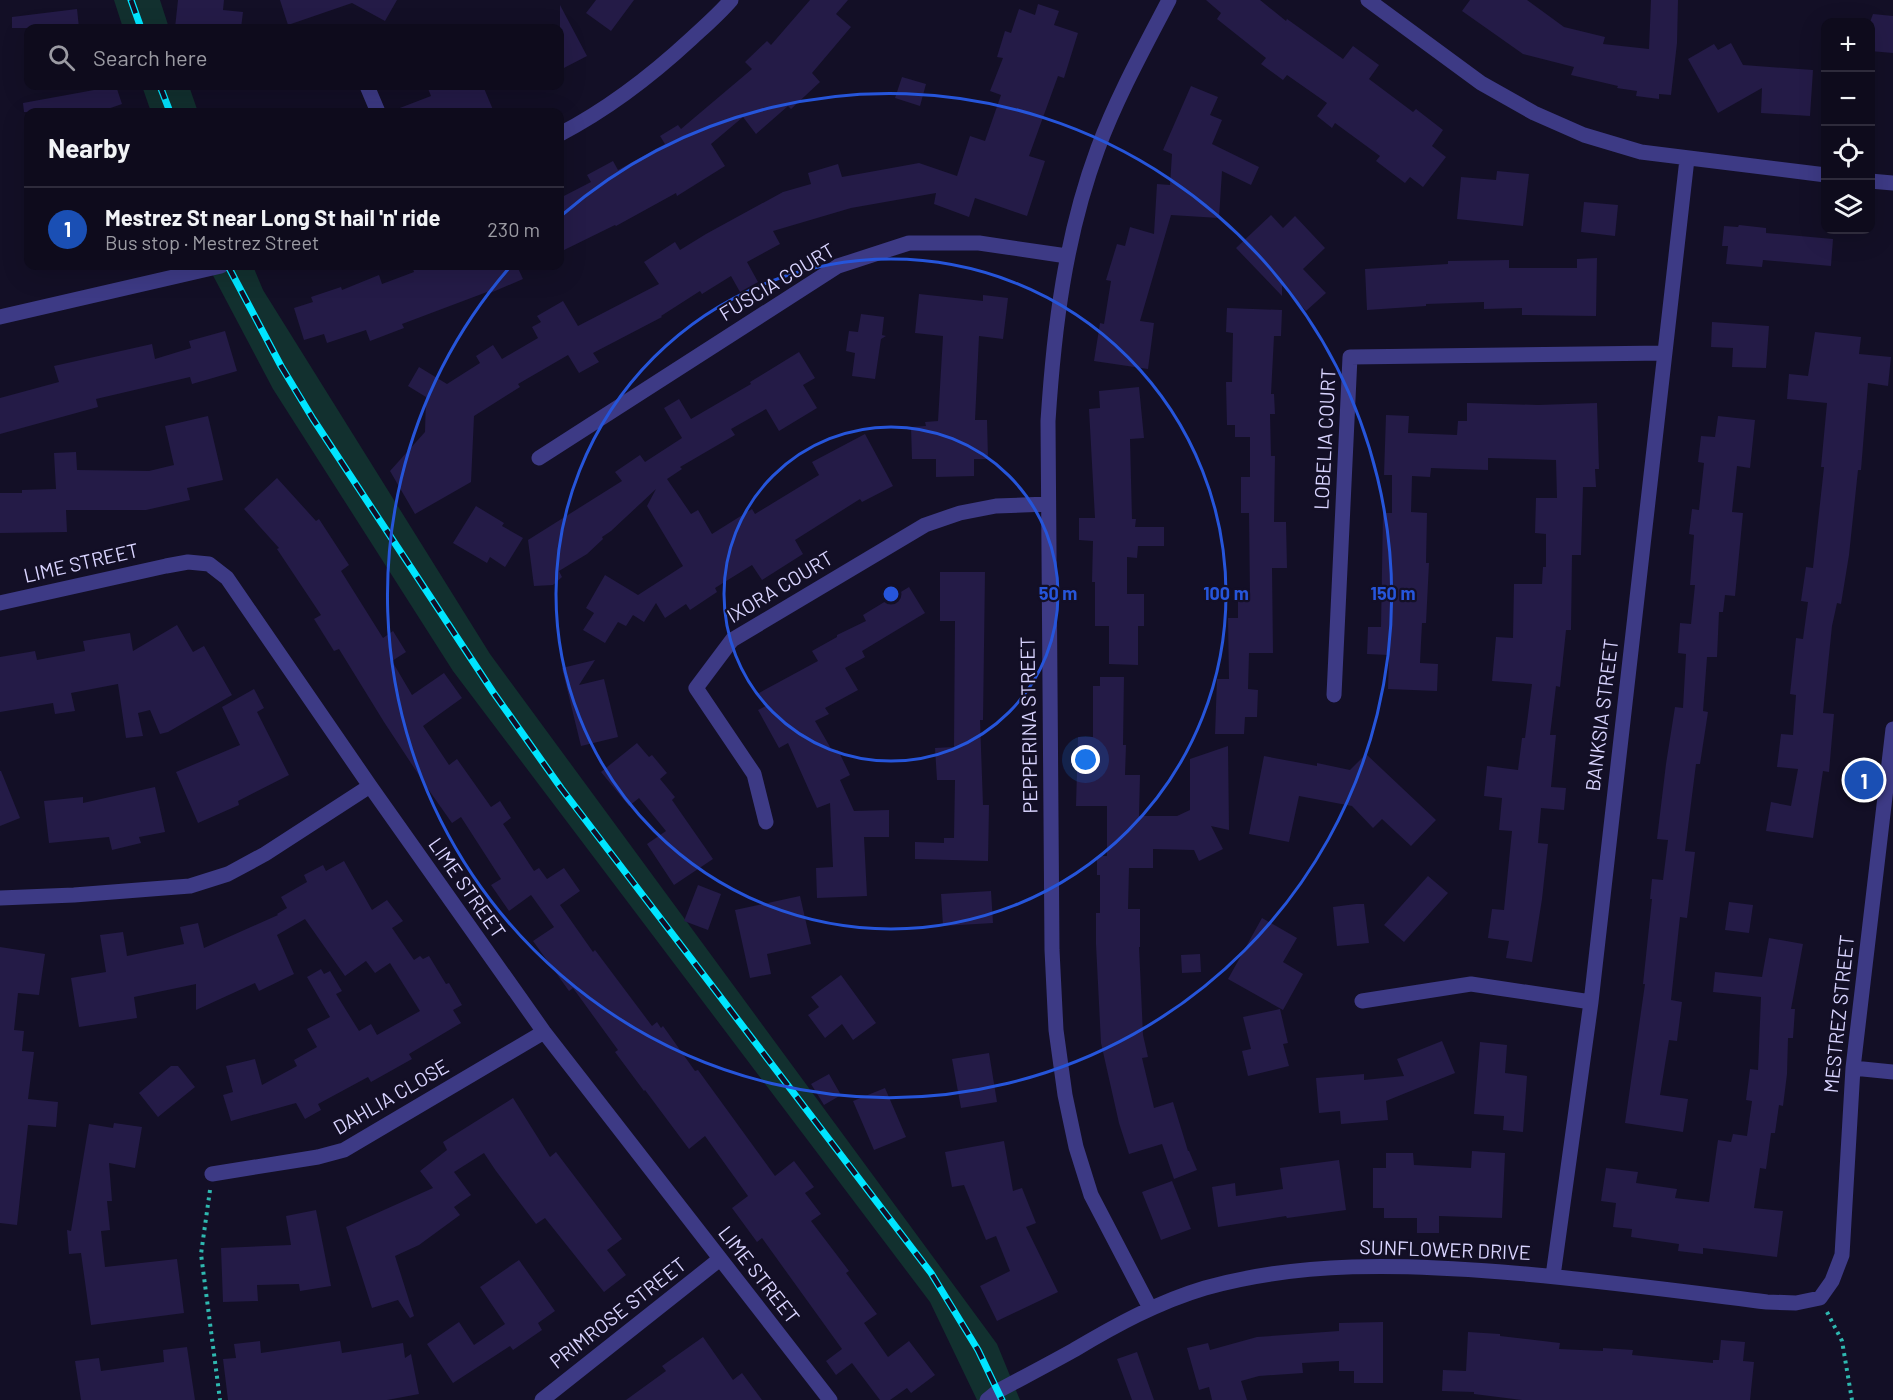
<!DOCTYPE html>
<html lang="en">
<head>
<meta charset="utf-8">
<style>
	:root { --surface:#0e0b1c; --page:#1c1929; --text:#f1f3f6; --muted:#9b9ba3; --line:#2e2b3b; --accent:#0b8043 }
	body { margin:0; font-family:Barlow,sans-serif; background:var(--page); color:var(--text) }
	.controls { position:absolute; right:18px; top:18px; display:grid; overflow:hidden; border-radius:12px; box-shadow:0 6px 24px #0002 }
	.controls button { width:54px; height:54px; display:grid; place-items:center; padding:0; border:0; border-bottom:2px solid var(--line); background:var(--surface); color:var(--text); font:30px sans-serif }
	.you { position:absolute; left:1086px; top:760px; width:21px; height:21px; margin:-15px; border:4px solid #fff; border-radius:50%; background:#1a73e8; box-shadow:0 0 0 9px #1a73e833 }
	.badge { display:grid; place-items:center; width:39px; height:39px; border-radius:50%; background:var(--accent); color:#fff; font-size:20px; font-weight:700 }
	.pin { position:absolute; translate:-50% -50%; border:3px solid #fff; box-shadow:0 2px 6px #0006 }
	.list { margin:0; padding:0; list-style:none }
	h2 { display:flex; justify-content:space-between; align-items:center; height:78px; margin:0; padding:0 24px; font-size:26px }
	h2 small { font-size:20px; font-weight:400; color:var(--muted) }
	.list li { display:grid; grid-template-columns:39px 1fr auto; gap:18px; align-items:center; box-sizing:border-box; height:84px; padding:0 24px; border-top:2px solid var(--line) }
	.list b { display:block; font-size:22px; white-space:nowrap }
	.list p { margin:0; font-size:20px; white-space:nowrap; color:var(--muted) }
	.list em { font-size:20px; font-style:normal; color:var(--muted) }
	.icon { flex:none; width:33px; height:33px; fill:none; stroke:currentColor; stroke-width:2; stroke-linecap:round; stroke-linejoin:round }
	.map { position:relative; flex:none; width:1893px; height:1400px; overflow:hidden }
	.search { position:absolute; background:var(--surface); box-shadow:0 6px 24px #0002; left:24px; top:24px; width:540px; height:66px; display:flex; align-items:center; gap:15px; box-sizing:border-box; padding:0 21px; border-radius:12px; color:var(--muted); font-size:22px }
	.panel { position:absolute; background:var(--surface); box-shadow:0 6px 24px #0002; left:24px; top:108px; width:540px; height:162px; border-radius:12px }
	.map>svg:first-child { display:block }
	.green { fill:#12302f }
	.building { fill:#241b47 }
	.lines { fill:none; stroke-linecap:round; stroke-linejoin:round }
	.path { stroke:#2fb8b0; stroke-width:4; stroke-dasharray:3 4.5; stroke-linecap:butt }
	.minor { stroke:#3d3a85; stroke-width:15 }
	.rail-casing { stroke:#00e5ff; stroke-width:7 }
	.rail { stroke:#130f26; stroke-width:4.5; stroke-dasharray:14; stroke-linecap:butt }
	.ring { fill:none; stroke:#2655da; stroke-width:3 }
	.labels { text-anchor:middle; stroke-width:4.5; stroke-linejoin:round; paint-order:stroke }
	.street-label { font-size:20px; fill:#d9d4ff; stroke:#130f26 }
	.centre { fill:#2655da; stroke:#130f26; stroke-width:3 }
	.ring-label { font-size:18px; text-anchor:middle; font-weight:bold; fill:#2655da; stroke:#130f26; stroke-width:4.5; stroke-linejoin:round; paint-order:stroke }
</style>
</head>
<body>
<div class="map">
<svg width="1893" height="1400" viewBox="0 0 1893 1400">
	<rect width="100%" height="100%" fill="#130f26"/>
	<path class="green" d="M114,0H160L169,28H123Z
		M142,86H189L198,112H151Z
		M208,266H253L263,290L490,654L997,1344L1020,1400H977L930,1302L453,671L273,389Z"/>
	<path class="building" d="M178,0H224L223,10L243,12L241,28H175Z
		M280,0H397L385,21L352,3L288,25Z
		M596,0H634L611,31L586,13Z
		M810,0H848L836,14L851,27L812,73L820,82L791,109L788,106L756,134L743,117L711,144L725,166L677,196L676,193L616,226L615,225L560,252V198L591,182L587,175L613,161L618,170L665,144L660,136L678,125L681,129L752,69L745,62L767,41L771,45Z
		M1206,0H1260L1286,21L1287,19L1343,59L1353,46L1379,65L1369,79L1413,112L1416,109L1443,130L1432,146L1446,157L1423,187L1410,177L1405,183L1376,161L1380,156L1335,123L1332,128L1317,116L1327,103L1287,75L1283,80L1261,64L1266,58L1217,19L1221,13Z
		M1470,0H1527L1564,27L1605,37L1603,44L1649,49L1651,0H1678L1677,43L1671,95L1659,94V99L1636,96L1637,91L1617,88L1618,86L1571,75L1574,67L1523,54L1462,11Z
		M1038,4L1059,11L1054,25L1078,33L1064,78L1058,76L1029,156L1045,161L1027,216L975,198L969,217L934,204L936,193L851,208L773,231L780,244L747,262L758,282L740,292L731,276L702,294L700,291L661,316L662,317L593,353L599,362L579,373L568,355L518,384L520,387L474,416L471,482L415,514L390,471L425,432L426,397L408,386L419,367L447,384L480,363L476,356L493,345L502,359L538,338L532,327L541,322L537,316L563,301L578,326L659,284L644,262L675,242L680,250L706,234L783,192L811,184L808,173L838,164L842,177L919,163L957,176L970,136L985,141L1001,95L990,91L1003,58L997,57L1005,31L1011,33L1019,9L1035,15Z
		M560,5L587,56L560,70Z
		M77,9L79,28H12V17Z
		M1873,14L1893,16V53L1870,51V22Z
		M1731,43L1743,65L1813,70L1810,116L1761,113L1762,88L1718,113L1688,59L1714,44L1718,50Z
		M902,77L926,84L920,106L895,98Z
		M116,86L122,104L99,112H24L23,103Z
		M427,86H483L494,112H392V111L431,96Z
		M1191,86L1218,97L1210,115L1222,120L1212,144L1259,167L1251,185L1222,171L1219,218L1171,215L1140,321L1154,323L1148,369L1094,361L1100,323L1104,324L1111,281L1106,280L1117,244L1125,246L1130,227L1154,234L1157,184L1170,185L1172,154L1163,150Z
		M1497,171L1529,174L1523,226L1457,219L1461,177L1496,180Z
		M1584,202L1618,205L1615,236L1581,232Z
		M1271,215L1283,228L1295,216L1325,248L1303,269L1326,293L1306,311L1282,284V296L1236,248Z
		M1739,225L1766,228V233L1833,239L1831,266L1763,260L1762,267L1726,264L1728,246H1722L1724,226L1738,227Z
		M1597,258L1596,316L1522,315V308L1484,309V302L1426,304V306L1367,310L1365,269L1448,264V261L1509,260V268H1577V259Z
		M412,266H517L523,279L488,294L487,292L402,324L404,328L370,341L366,330L327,343L324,334L304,340L294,308L313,302L311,297L341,287L342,290L379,275L382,284L414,272Z
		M919,294L983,301V295L1008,298L1003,339L979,336L975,420H987L988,459H974V476L936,477V459H912L911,427L926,426L925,422L938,421L943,336L915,333Z
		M1227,308L1282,310L1281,336H1274L1271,394H1274L1275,414H1270L1271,456H1275L1274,522H1286L1287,568H1272L1273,653H1249L1248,689L1258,690L1257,717H1245L1244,734H1215L1217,679H1229L1228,618H1238V597H1250L1249,513H1241V477H1250V437H1235V425H1227L1226,382H1232L1233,333L1226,332Z
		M861,314L884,317L882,335L886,336L881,339L875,379L852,376L855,353L846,351L849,331L858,332Z
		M1712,322L1769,326L1766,368L1732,367L1733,348L1711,347Z
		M225,331L237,371L192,384L190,377L96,399L98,407L0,434V398L59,382L54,366L152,344L155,359L191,348L189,341Z
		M1815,332L1861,337L1859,354L1891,357L1888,386L1868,383L1861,470H1858L1849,555L1841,604L1837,603L1832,626L1823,713L1834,714L1829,772L1823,771L1813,838L1766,831L1771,802L1791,806L1798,769L1777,767L1781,734L1793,735L1796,695L1790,694L1796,638L1803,639L1808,602L1801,601L1806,567L1813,568L1824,467H1821L1827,403L1787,399L1789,374L1808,376Z
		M799,352L815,378L803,385L817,408L779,431L766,409L731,429L735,435L680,467L682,469L667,479L691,514L698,510L712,534L752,509L755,514L819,475L812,462L865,434L893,486L862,502L860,499L795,540L803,554L762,580L752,565L715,588L717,592L690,610L686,604L665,618L656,603L644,622L633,615L626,626L618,622L605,643L583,630L594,613L586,608L605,575L638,595L683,566L647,506L656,489L611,531L602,537L603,539L587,554L559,571L562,577L553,585L534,586L528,540L622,481L615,472L640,455L645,462L682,438L664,408L679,399L691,419L751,384L750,382Z
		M1139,387L1144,438L1130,439L1132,519H1136L1135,527H1164V546H1138L1137,558L1127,557V594H1144V626H1138V665L1109,664V626H1095V582H1092L1093,541L1079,540V518H1095L1089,409L1100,408L1099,391Z
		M1467,403L1538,405L1597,403L1599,469H1595L1596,487H1583L1581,555H1572L1571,630H1566L1560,687L1556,686L1550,735H1556L1551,787L1566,788L1564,810L1541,808L1538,843L1548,844L1542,899L1532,962L1506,958L1509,941L1488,938L1492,909L1504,910L1512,831L1499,830L1502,798L1484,796L1487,766L1518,770L1522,738H1525L1532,684L1492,681L1496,637L1513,638L1514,584H1542L1543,567H1546V534L1535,533L1536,498H1557L1556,460L1488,458V470L1431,468L1430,477L1412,476L1411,512L1427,513L1426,563H1429L1426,623H1422L1420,663L1438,664L1437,691L1388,689L1389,655L1367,654L1368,627H1381L1383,513H1392V475H1384L1386,415L1409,416L1408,433L1457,435L1458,421H1467Z
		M208,416L223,480L187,488L190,500L146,510H66L67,532L0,533V493H22V490L56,489L54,453L76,452L77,470L149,471L174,465L165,426Z
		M1718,416L1755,420L1750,468L1737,466L1732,512L1743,513L1735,596L1725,595L1723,612H1719L1717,657H1707L1703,711L1708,712L1700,764H1696L1685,851L1695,852L1687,918L1680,917L1671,1000L1682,1002L1677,1041L1669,1040L1660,1095L1688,1099L1683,1132L1625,1123L1645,984H1643L1652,899H1650L1652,879L1663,880L1668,840L1657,839L1666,764L1675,707L1683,708L1686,654L1678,653L1680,623L1691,624L1695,585H1690L1694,535L1689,534L1692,509L1699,510L1704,463L1698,462L1701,436L1715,437Z
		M277,478L316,521L319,519L349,565L341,571L383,638L393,631L406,652L392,661L412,695L444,673L462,698L423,726L449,765L457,759L491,807L500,801L511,818L503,824L534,871L539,868L547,879L564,868L580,891L560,905L593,952L595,950L652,1026L657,1022L661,1028L663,1026L695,1071L698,1070L775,1176L794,1161L814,1187L805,1193L821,1214L811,1221L849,1271L846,1273L877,1314L864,1323L888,1357L909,1341L935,1375L911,1393L907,1388L890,1400H880L852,1363L836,1375L826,1361L842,1349L762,1238L757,1242L732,1208L748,1196L705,1136L689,1149L645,1090L644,1091L615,1052L618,1050L573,988L569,991L533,941L554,927L531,895L509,911L491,885L501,879L461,817L452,823L428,789L384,722L339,649L334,651L314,619L321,615L277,549L279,548L244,509Z
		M476,506L504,523L502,526L523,538L505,567L490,557L487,563L453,543Z
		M940,572H985L983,720H980L983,805H989L988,861L915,859V842L944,843V838H954L955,780H937L935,748L954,747L955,621H940Z
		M909,587L925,613L862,651L865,657L845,668L858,690L825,708L829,714L815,721L833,752L838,750L850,775L840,780L854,811L889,810V837H864L867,896L817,898L816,868L833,867L830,803L817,808L788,743L779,748L758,710L766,706L759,693L818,661L812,651L837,637V635L866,621L863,615Z
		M177,625L193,652L204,646L232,695L168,732L160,734L150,710L138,713L143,736L126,738L118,684L71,693L75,711L55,714L53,703L0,712V657L35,651L37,660L85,651L83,641L130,633L133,651Z
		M595,660L579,685L604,679L618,737L581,746L562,668Z
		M1100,677H1124L1123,745H1126L1125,775H1140L1139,816H1177L1190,810V759L1228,746L1229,830L1211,826L1223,849L1199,861L1194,850L1153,849V868H1129L1128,909H1140V947H1139L1143,1035L1148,1057L1142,1058L1154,1108L1173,1102L1188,1151H1189L1197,1170L1174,1179L1162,1144L1129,1154L1119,1123L1101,1043L1096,944V913H1100V875H1097V856H1107V806H1076L1078,737H1093V686H1100Z
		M254,689L264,708L257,712L289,775L238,801L239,805L198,823L176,772L240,745L222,707Z
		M637,743L649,757L652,755L667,773L660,779L675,797L672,800L713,859L674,885L647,844L666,831L639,798L629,806L601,772Z
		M1366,754L1436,820L1411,846L1382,819L1373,828L1352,806L1299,796L1289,842L1249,834L1264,756L1317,766V763L1350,770Z
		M0,771H1L20,818L0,826Z
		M155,787L165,832L139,837L141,843L112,850L109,837L49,843L44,801L83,797V803Z
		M344,861L372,910L387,900L403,921L392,928L414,960L420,956L423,959L429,956L446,984L449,983L462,1005L453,1010L461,1023L409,1054L412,1059L371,1082L368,1077L318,1104L321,1110L305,1119L296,1103L231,1121L223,1095L233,1092L226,1066L255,1059L262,1085L297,1066L294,1060L317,1047L307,1029L330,1017L307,977L321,969L324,974L330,971L342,991L336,994L359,1031L371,1024L377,1035L420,1011L390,963L375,973L366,961L345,976L305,919L277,935L294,974L259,991L255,983L196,1010V984L134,997L137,1018L79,1027L71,978L106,972L100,935L123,932L127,956L184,944L180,927L198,923L204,948L278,915L277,914L287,908L281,897L307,882L304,875L323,865L326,871Z
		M1428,876L1448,893L1404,942L1384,925Z
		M698,885L721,894L708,930L684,921Z
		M991,891L993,923L943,926L941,894Z
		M800,896L811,944L767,954L771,974L750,978L735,910Z
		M1729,902L1753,905L1749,933L1725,930Z
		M1356,904H1364L1369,943L1337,946L1333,907Z
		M1262,918L1297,938L1283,962L1303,974L1283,1010L1228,979Z
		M1769,938L1803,944L1791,1009H1795L1793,1038H1788L1787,1074L1783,1106L1779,1105L1775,1133H1771L1766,1169L1760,1168L1754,1208L1783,1211L1777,1257L1703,1248V1254L1678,1251L1679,1244L1631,1237L1632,1229L1613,1227L1616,1203L1601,1201L1606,1168L1638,1172L1636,1183L1677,1189L1675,1198L1709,1202L1718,1140L1731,1142L1733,1134L1747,1136L1752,1101L1746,1100L1750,1069L1758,1070L1761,997L1713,992L1715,972L1762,977Z
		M0,947L45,954L39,995L18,993L14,1030L24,1031L22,1051L34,1052L28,1099L58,1102L56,1127L28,1125L17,1225L0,1223Z
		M1200,954L1201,972L1182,973L1181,955Z
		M841,975L876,1023L853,1040L842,1024L825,1038L808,1015L819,1007L811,997Z
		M1280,1009L1288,1043L1283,1044L1289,1066L1248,1076L1242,1051L1251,1049L1243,1017Z
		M1442,1041L1455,1073L1386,1101L1388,1120L1341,1124L1340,1111L1319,1113L1316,1078L1364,1074V1080L1404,1076L1397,1059Z
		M1480,1042L1507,1045L1505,1073L1527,1076L1523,1132L1503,1130L1504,1116L1474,1114Z
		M989,1053L997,1102L961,1108L952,1059Z
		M171,1066H178L195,1087L158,1117L139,1093Z
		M829,1074L841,1095L824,1105L811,1084Z
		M885,1088L906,1137L874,1150L853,1101Z
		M513,1098L550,1157L556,1152L622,1239L607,1250L626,1275L604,1292L545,1218L536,1224L496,1171L484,1153L454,1172L471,1195L454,1207L460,1215L419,1245L395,1256L414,1316L410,1318L398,1300L372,1308L346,1227L433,1188L420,1171L447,1150L443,1142Z
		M114,1123L142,1127L135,1168L109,1163L112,1201H107L110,1230L101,1231L105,1267L177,1259L184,1313L91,1325L81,1253L69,1254L67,1230L71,1231L89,1124L113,1128Z
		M1004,1141L1013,1191L1022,1188L1036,1223L1026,1227L1058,1292L997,1321L980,1286L1010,1271L996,1236L986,1240L964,1185L952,1187L945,1152Z
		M1472,1151L1505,1153L1502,1218L1439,1216V1233H1417V1218H1384V1208H1373V1168H1386V1153H1413L1414,1165L1471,1168Z
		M1339,1160L1346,1210L1287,1218L1286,1216L1218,1227L1212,1187L1235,1183L1236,1196L1283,1189L1280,1168Z
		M1172,1181L1191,1229L1161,1240L1142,1192Z
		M316,1210L331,1286L300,1291L299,1284L257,1285L258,1301L223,1302L221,1248L291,1245L286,1216Z
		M519,1260L555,1311L538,1323L542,1330L513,1350L510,1346L453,1383L427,1344L459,1322L474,1345L505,1324L480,1287Z
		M1383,1322V1383H1354V1371H1339V1361L1302,1363L1303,1373L1259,1376L1241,1381L1247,1400H1212L1209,1387L1199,1390L1187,1348L1208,1343L1210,1350L1257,1337L1339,1331V1323Z
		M1468,1332L1500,1334V1336L1560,1343L1559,1349L1603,1351V1348L1633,1350L1632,1355L1713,1363V1360H1719L1721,1340L1745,1342L1743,1361L1754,1362L1750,1400H1522L1474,1394V1392L1442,1391L1443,1370L1466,1371Z
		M703,1337L733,1380L742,1373L762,1400H626L666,1371L662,1366Z
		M260,1341L261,1353L340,1341L342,1353L403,1343L405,1358L411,1354L419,1394L387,1400H228L223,1359L236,1358L234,1344Z
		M187,1347L195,1400H81L75,1361L99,1358L101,1371L164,1362L163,1350Z
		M1137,1352L1154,1400H1132L1117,1359Z"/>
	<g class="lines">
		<path class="path" d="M210,1190L201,1254L220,1400
			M1827,1312L1842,1341L1852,1400"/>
		<path class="minor" d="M1368,0L1481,83L1534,113L1584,135L1641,152L1826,175
			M367,86L378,112
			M560,134C608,109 651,76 691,39C705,26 719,14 731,0
			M1870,181L1893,183
			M0,317L221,266
			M539,458L838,266L909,243H979L1067,256
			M0,603L166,566L188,562L209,564L227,578L370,786L544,1032L830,1400
			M1334,695L1350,357L1665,353
			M766,822L754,774L696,688L732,640L925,525L960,513L996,506L1048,504
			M0,898L74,895L190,886L228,874L265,854L370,786
			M1362,1001L1471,984L1591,1002
			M1853,1068L1893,1072
			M212,1174L318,1157L344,1150L544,1032
			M1553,1276L1591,1002L1687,159
			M1150,1308L1091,1195L1076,1147L1065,1095L1056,1030L1052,950L1048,421C1054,328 1065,237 1098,148C1117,97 1144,48 1169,0
			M542,1400L720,1259
			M987,1400L998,1391C1024,1377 1049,1364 1074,1350C1116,1325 1158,1302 1205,1288C1301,1261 1403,1264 1502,1272C1590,1279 1679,1291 1767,1302L1796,1303L1820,1298L1832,1281L1842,1255L1853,1068L1893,729"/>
		<defs>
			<path id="rail" d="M131,0L141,28
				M160,86L170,112
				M228,266L281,366L313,419L493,692L561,788L931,1273L978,1350L1002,1400"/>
		</defs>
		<use href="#rail" class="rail-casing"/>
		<use href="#rail" class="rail"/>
	</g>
	<g class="ring">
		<circle cx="891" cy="594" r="167"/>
		<circle cx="891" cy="594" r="335"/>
		<path d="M562 215A502 502 0 1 1 509 268"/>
	</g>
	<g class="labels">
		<g class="street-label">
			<text transform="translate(777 282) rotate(-31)" y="7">FUSCIA COURT</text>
			<text transform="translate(1325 439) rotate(-87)" y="7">LOBELIA COURT</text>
			<text transform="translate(81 563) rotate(-13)" y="7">LIME STREET</text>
			<text transform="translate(780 587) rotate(-31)" y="7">IXORA COURT</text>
			<text transform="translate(1602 715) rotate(-83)" y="7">BANKSIA STREET</text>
			<text transform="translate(1029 725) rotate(-91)" y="7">PEPPERINA STREET</text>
			<text transform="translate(467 888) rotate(55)" y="7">LIME STREET</text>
			<text transform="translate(1839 1014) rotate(-84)" y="7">MESTREZ STREET</text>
			<text transform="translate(391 1097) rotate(-30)" y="7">DAHLIA CLOSE</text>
			<text transform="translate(1445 1250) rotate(2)" y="7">SUNFLOWER DRIVE</text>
			<text transform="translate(759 1275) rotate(52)" y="7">LIME STREET</text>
			<text transform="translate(618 1313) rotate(-38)" y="7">PRIMROSE STREET</text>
		</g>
	</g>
	<circle cx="891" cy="594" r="9" class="centre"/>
	<g class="ring-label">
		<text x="1058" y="600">50 m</text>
		<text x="1226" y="600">100 m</text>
		<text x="1393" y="600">150 m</text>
	</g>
</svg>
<div class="controls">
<button>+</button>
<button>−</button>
<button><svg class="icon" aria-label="locate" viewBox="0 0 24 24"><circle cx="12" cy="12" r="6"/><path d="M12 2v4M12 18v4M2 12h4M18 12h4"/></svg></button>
<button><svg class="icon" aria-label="layers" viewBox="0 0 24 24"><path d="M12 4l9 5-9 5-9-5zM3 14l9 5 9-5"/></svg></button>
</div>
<div class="you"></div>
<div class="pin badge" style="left:1864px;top:780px;background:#1a4fb4">1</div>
<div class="search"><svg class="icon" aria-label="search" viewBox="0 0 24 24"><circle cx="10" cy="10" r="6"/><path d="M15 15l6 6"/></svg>Search here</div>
<section class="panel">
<h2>Nearby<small></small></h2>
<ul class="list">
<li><span class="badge" style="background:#1a4fb4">1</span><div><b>Mestrez St near Long St hail 'n' ride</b><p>Bus stop · Mestrez Street</p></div><em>230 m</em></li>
</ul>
</section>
</div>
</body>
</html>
